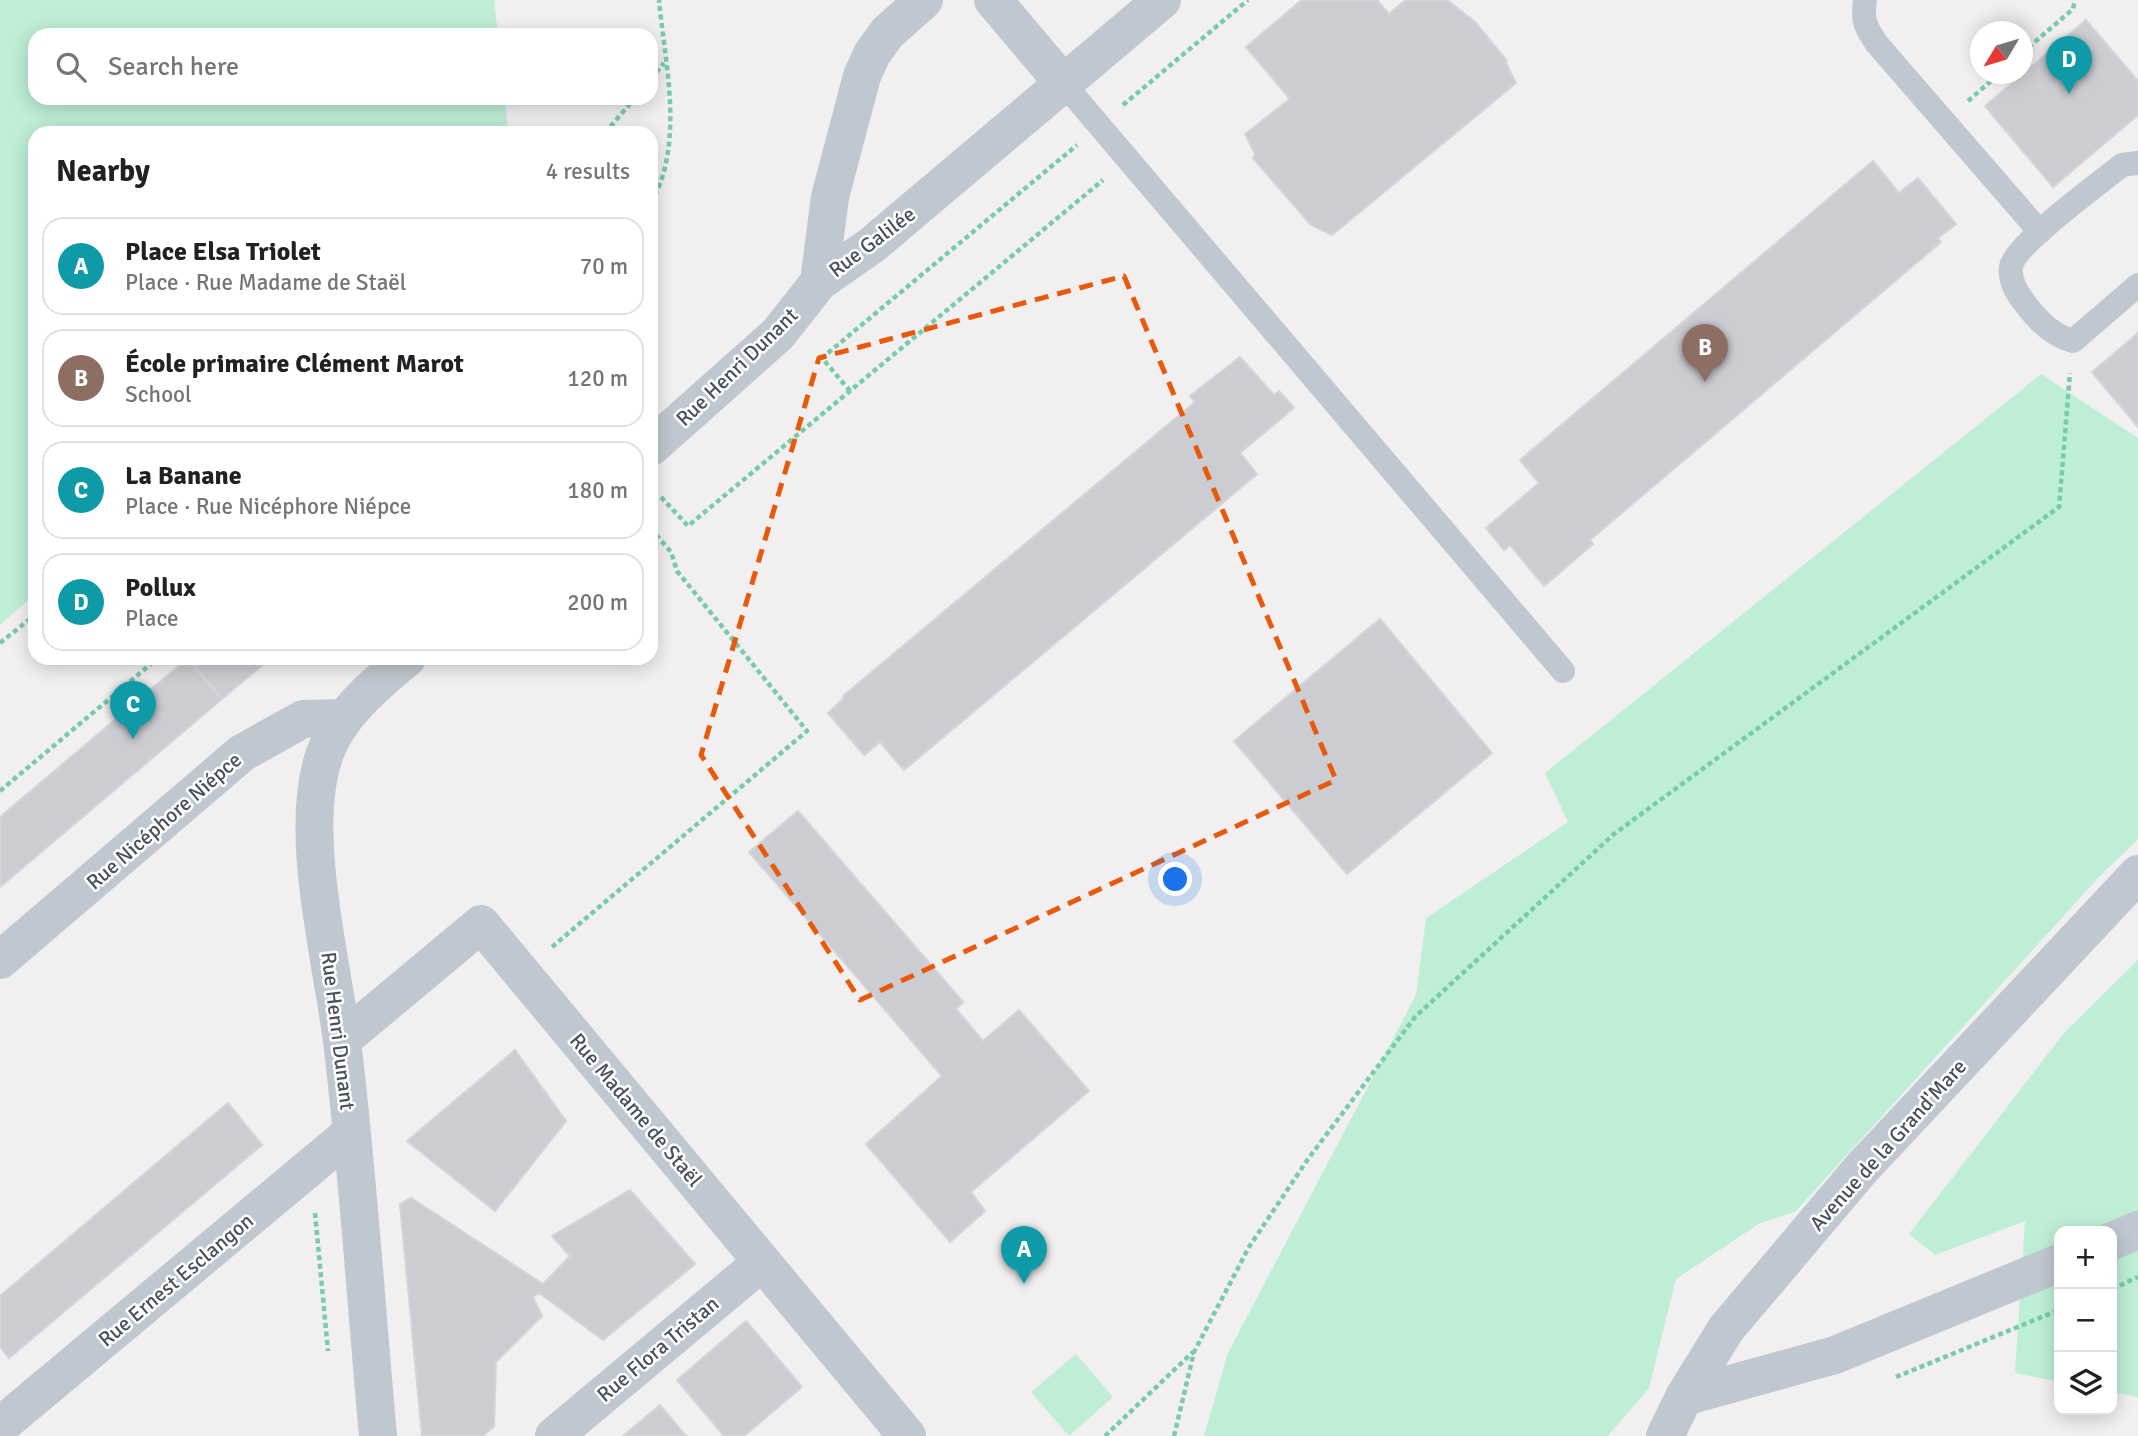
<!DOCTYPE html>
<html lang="en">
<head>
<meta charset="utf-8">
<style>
	:root { --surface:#fff; --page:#f2f2f2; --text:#202124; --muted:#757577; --line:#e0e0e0; --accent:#7c3aed }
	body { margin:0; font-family:Signika,sans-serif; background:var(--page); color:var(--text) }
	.controls { position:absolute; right:21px; bottom:21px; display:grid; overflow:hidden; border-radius:14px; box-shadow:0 4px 18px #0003 }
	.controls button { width:63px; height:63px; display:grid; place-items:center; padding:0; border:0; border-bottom:2px solid var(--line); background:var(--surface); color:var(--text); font:35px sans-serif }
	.compass { position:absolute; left:1970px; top:21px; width:63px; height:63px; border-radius:50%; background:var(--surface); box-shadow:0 4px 18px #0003; rotate:232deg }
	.you { position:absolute; left:1176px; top:880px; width:24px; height:24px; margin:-18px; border:5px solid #fff; border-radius:50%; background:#1a73e8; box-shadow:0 0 0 10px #1a73e833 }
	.badge { display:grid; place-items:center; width:46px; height:46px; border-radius:50%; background:var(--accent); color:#fff; font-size:23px; font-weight:700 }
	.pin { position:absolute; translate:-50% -58px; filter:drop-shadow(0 2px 4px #0008) }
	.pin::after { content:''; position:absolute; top:37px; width:24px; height:21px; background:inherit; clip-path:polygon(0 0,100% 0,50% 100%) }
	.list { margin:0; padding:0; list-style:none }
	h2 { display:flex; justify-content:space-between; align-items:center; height:91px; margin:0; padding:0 28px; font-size:30px }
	h2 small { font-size:23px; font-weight:400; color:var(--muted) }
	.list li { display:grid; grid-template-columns:46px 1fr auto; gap:21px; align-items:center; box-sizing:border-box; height:98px; margin:0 14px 14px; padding:0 14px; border:2px solid var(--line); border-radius:21px }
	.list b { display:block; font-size:26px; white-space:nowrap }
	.list p { margin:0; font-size:23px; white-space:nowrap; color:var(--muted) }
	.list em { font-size:23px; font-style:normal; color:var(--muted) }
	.icon { flex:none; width:38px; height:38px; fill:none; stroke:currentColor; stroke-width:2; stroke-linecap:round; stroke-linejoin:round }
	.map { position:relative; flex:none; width:2138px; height:1436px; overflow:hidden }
	.search { position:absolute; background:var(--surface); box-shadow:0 4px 18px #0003; left:28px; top:28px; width:630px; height:77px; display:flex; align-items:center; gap:18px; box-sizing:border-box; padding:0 24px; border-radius:21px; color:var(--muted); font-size:26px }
	.panel { position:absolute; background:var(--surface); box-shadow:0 4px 18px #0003; left:28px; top:126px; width:630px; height:539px; border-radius:21px }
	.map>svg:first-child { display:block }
	.green { fill:#beeed5 }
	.building { fill:#cbcdd3; stroke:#d3d4da; stroke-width:2 }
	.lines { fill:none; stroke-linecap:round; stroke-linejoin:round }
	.path { stroke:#76cba9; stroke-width:4.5; stroke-dasharray:5 3.5; stroke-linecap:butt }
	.service { stroke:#bfc8d0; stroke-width:24 }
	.minor { stroke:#bfc8d0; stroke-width:38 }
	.tertiary { stroke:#bfc8d0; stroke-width:38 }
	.marked { fill:none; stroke:#e8590c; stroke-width:5; stroke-dasharray:14 9; stroke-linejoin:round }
	.labels { text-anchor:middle; stroke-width:5; stroke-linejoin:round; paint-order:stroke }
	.street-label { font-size:21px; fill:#47505c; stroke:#fff }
</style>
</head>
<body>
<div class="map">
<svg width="2138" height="1436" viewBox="0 0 2138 1436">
	<rect width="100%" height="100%" fill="#f1efef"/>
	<path class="green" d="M0,0H494L498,35H35V98H505L508,133H35V594L0,625Z
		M2041,374L2138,438V839L2098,878L1795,1212L1760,1223L1676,1279L1649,1388L1608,1436H1204L1228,1353L1416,995L1426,918L1568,822L1545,773Z
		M2138,960V1397L2112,1392V1231H2059V1382L2015,1373L2025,1221L1935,1255L1909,1234L2064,1033Z
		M1076,1354L1113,1397L1069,1436L1031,1392Z"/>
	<path class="building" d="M1302,0H1377L1389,14L1406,0H1447L1475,22L1507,61L1506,63L1516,83L1332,235L1311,225L1253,158L1255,154L1245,134L1290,99L1246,47Z
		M2086,20L2138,81V115L2053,187L1985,106Z
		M1873,161L1899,193L1918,178L1956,224L1938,238L1941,242L1590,540L1593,544L1544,586L1510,545L1504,550L1486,528L1539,483L1520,460Z
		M2138,333V427L2092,372Z
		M1240,357L1274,395L1279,391L1294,408L1240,453L1257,474L904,770L880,742L864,755L828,713L844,698L843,696L1195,402L1190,396Z
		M1380,619L1492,753L1347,874L1234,741Z
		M188,658H271L222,699Z
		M187,659L222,699L0,887V817Z
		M798,811L963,1002L956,1009L983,1041L1019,1010L1089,1091L971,1192L985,1211L950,1242L866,1144L942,1076L749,852Z
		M515,1050L566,1121L495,1211L407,1141Z
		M228,1103L262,1145L9,1358L0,1347V1296Z
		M630,1190L695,1264L603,1340L539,1293L533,1297L542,1316L496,1362L494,1426L483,1436H422L400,1204L411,1198L543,1284L570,1256L552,1236Z
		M746,1321L802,1387L744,1436H724L677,1380Z
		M660,1405L686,1436H623Z"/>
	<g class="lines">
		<path class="path" d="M2022,53L2073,9L2075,0
			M651,79L664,63
			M1968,101L1999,74
			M1123,105L1248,0
			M605,133L635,98
			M651,203C685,143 665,65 659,0
			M850,391L822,358L1077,145
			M661,497L688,526L1103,180
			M0,643L35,615
			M0,791L158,658
			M552,947L807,731L677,571L671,552L651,529
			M315,1213L328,1351
			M2112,1289L2138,1277
			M1896,1377L2059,1310
			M1105,1436L1193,1352
			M1174,1436L1194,1352L1249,1247L1308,1159L1415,1017L1614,834L2059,507L2070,373"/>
		<path class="service" d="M1865,0C1862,21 1865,26 1877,44L2040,232
			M1064,84L1563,671
			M2138,163L2122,165C2101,182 2014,245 2011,267C2009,282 2018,295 2027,306C2039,322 2053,336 2073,341L2138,285"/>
		<path class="minor" d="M993,0L1064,84
			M0,960L242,753L303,719L344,718
			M342,1040L481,924L907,1436
			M2112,1241L2138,1230
			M1684,1397L1835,1355L2059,1263
			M0,1426L351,1133
			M554,1436L761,1263"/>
		<path class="tertiary" d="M819,282L830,197L862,76L872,54L887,33L924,0
			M651,447L778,334L819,282L872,245L1162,0
			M378,1436C366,1305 358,1172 342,1041C332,960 297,830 325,753C340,713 375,685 407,658
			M1665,1436L1684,1397L1726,1329L1862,1168L2138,874"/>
	</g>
	<path class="marked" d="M1124,276L1336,780L860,1000L701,755L819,358Z"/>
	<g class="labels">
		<g class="street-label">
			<text transform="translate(872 242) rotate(-37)" y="7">Rue Galilée</text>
			<text transform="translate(737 367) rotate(-44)" y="7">Rue Henri Dunant</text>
			<text transform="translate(164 821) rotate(-41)" y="7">Rue Nicéphore Niépce</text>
			<text transform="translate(338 1031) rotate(83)" y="7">Rue Henri Dunant</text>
			<text transform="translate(636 1110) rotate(50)" y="7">Rue Madame de Staël</text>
			<text transform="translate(1888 1145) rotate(-48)" y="7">Avenue de la Grand'Mare</text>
			<text transform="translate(176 1280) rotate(-40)" y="7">Rue Ernest Esclangon</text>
			<text transform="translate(658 1349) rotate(-40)" y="7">Rue Flora Tristan</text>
		</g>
	</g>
</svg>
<div class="controls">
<button>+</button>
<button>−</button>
<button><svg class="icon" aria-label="layers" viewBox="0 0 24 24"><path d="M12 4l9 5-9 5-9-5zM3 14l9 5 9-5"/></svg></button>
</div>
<svg class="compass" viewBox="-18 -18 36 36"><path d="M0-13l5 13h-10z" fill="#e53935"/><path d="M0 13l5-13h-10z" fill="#757577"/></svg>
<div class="you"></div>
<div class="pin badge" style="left:1024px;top:1284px;background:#0f9aa8">A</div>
<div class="pin badge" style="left:1705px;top:382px;background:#8d6e63">B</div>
<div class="pin badge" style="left:133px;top:739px;background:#0f9aa8">C</div>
<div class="pin badge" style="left:2069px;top:94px;background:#0f9aa8">D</div>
<div class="search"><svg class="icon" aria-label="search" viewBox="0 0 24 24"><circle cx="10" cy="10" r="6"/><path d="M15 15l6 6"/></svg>Search here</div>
<section class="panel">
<h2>Nearby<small>4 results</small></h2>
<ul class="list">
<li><span class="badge" style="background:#0f9aa8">A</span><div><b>Place Elsa Triolet</b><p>Place · Rue Madame de Staël</p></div><em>70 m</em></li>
<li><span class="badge" style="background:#8d6e63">B</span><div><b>École primaire Clément Marot</b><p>School</p></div><em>120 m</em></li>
<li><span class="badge" style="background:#0f9aa8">C</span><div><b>La Banane</b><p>Place · Rue Nicéphore Niépce</p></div><em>180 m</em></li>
<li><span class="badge" style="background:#0f9aa8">D</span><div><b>Pollux</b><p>Place</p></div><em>200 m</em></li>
</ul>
</section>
</div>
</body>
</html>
